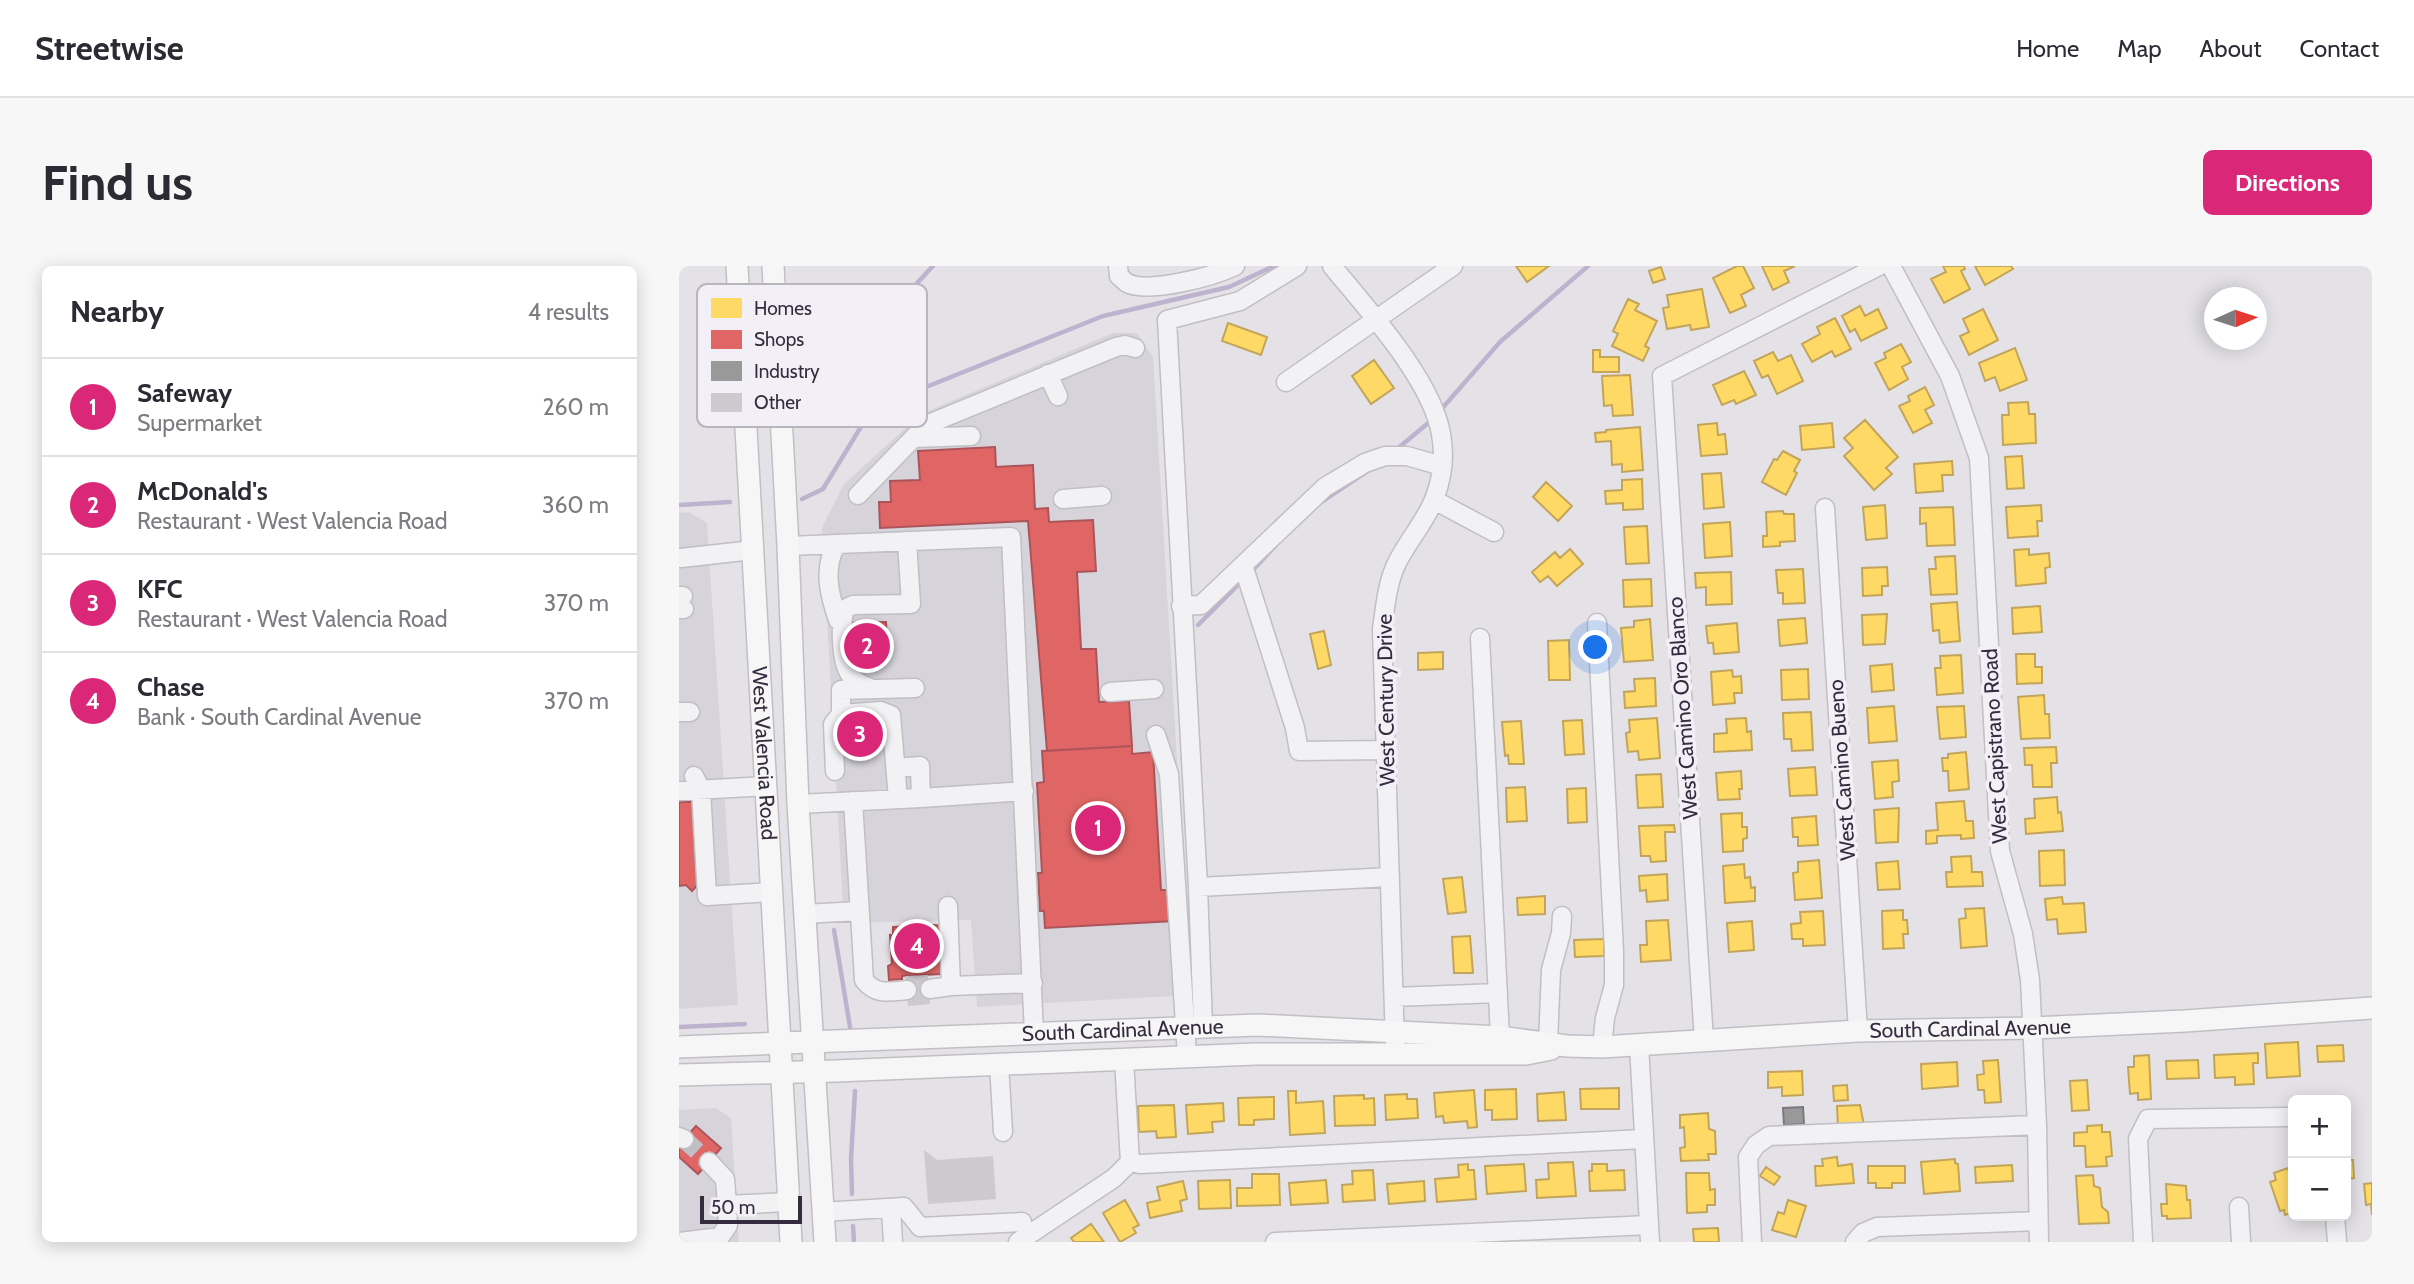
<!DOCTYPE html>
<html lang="en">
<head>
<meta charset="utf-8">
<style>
	:root { --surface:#fff; --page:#f7f7f7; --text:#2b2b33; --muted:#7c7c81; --line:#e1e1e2; --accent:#db2777 }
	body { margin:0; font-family:Cabin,sans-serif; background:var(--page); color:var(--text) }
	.controls { position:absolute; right:21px; bottom:21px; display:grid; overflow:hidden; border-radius:10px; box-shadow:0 4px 18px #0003 }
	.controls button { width:63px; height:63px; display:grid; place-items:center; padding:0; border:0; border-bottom:2px solid var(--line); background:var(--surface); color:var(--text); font:35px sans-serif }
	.compass { position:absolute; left:1525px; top:21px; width:63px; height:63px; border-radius:50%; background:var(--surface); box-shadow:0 4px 18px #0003; rotate:87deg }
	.scale { position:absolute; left:21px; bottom:18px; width:102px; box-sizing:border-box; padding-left:7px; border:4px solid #342b3e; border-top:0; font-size:19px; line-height:24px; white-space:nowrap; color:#342b3e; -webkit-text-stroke:5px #f2f0f6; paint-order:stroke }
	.you { position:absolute; left:917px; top:382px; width:24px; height:24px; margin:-18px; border:5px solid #fff; border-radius:50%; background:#1a73e8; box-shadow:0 0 0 10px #1a73e833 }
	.badge { display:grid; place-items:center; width:46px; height:46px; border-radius:50%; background:var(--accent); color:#fff; font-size:23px; font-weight:700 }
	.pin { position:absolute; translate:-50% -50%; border:4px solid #fff; box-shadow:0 2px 7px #0006 }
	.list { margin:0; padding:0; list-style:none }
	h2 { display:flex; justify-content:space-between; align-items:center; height:91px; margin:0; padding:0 28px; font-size:30px }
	h2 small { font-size:23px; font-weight:400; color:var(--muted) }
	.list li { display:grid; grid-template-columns:46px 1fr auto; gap:21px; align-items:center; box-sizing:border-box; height:98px; padding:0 28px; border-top:2px solid var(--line) }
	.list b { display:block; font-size:26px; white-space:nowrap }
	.list p { margin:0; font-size:23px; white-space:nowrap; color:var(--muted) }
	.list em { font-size:23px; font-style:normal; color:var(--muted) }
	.map { position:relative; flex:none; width:1693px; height:976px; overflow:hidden; border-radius:10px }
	header { display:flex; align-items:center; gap:42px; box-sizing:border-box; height:98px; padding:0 35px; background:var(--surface); border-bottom:2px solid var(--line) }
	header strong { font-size:33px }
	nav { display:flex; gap:38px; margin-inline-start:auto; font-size:24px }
	.intro { display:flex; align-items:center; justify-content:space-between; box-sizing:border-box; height:168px; padding:0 42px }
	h1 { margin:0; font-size:49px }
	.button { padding:18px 32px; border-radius:10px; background:var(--accent); color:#fff; font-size:24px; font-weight:700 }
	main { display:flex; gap:42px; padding:0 42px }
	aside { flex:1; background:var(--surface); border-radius:10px; box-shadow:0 4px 18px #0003 }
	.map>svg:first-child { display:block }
	.built { fill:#d6d3db }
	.homes { fill:#ffd966; stroke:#c2a55a; stroke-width:2 }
	.shops { fill:#e06666; stroke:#ac545a; stroke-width:2 }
	.industry { fill:#999; stroke:#7b787e; stroke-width:2 }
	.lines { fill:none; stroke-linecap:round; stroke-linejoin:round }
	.stream { stroke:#bdb3ce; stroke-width:4.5 }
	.building { fill:#ccc9cf }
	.minor-tunnel { stroke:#c1bdc5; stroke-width:18; stroke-dasharray:18 9; stroke-linecap:butt }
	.minor-casing { stroke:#c1bfc3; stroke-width:21 }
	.major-casing { stroke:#c1bfc4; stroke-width:24 }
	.minor { stroke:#f2f1f4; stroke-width:18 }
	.major { stroke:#f6f6f6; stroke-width:21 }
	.labels { text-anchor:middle; stroke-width:7; stroke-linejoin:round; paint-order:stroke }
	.street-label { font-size:21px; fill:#342b3e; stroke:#f2f0f6 }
	.key { fill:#f2f0f6; stroke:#b9b5bf; stroke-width:2 }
	.key-label { font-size:19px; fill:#342b3e }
</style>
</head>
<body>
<header>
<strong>Streetwise</strong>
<nav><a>Home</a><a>Map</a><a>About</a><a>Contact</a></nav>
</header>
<div class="intro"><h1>Find us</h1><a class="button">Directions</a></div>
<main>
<aside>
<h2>Nearby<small>4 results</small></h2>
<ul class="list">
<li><span class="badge">1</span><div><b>Safeway</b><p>Supermarket</p></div><em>260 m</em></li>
<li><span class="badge">2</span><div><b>McDonald's</b><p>Restaurant · West Valencia Road</p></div><em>360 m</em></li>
<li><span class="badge">3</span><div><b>KFC</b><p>Restaurant · West Valencia Road</p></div><em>370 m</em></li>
<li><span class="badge">4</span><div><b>Chase</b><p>Bank · South Cardinal Avenue</p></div><em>370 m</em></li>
</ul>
</aside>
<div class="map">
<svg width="1693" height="976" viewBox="0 0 1693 976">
	<rect width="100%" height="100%" fill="#e4e2e7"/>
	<path class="built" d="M434,67H458L474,91L512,729L298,741L292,654L165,657L143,261L165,218L242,148Z
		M10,246L28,257L59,739L0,743V247Z
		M37,842L52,852L60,976H0V844Z"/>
	<path class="homes" d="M837,0H870L848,16Z
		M1058,0H1064L1075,22L1062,29L1067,40L1051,47L1034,12Z
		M1083,0H1116L1105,5L1110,16L1094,24Z
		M1264,0H1285L1286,3L1282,5L1291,23L1265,37L1252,13L1267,6Z
		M1296,0H1332L1334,3L1306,19Z
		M982,1L986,13L974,17L970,5Z
		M1023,23L1030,61L1012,64L1011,59L988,63L984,42L990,41L988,29Z
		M949,33L960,38L956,44L978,55L966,80L970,82L964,95L933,80L939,68L934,65Z
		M1181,40L1186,50L1199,43L1208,62L1182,75L1176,63L1171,66L1163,50Z
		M1304,43L1319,74L1290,89L1281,70L1290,66L1284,53Z
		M1156,52L1172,83L1156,91L1153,85L1133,96L1123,78L1141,68L1138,61Z
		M549,57L588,71L582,89L543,75Z
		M1222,78L1232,96L1223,101L1229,113L1210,124L1196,97L1207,92L1205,87Z
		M1336,82L1348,114L1321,125L1316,111L1306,115L1300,97Z
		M914,84H921V91H940V106H914Z
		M1094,86L1099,95L1112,89L1124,115L1098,128L1089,109L1083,112L1075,95Z
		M695,94L715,122L692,138L673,110Z
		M1065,105L1077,129L1057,138L1055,134L1043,139L1034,119Z
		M951,109L954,149L934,150L933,139L925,140L923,110Z
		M1246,121L1255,139L1246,144L1253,157L1234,167L1220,140L1231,135L1229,130Z
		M1349,136L1350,148H1356L1357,177L1324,179L1323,149H1330L1329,137Z
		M1186,154L1219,191L1207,202L1213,208L1195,224L1165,190L1174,182L1165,172Z
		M1038,157L1039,169L1046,168L1048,188L1022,190L1019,159Z
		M1153,157L1155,181L1123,184L1121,160Z
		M961,161L964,204L943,206V198L933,199L932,175L917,176L916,167L927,166V164Z
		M1104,185L1121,194L1115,205L1118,207L1107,229L1083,216L1095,193L1098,194Z
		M1343,190L1345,222L1328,223L1326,191Z
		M1273,195L1274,209H1263L1264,225L1237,227L1235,198Z
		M1042,207L1045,241L1025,243L1023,208Z
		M963,213L964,243L944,244V237L927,238L926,225L943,224V214Z
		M867,216L893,240L879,255L854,231Z
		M1206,239L1208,272L1187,274L1184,241Z
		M1362,239L1363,255H1358L1359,270L1329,272L1327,241Z
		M1274,241L1276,279L1248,280L1247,257L1241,258V242Z
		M1104,245L1105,248H1115L1116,275L1101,276V280L1084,281V270H1088L1087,246Z
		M1051,256L1053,290L1026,292L1024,258Z
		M968,260L970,297L947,298L945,261Z
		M891,283L904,298L878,320L869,310L861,316L853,306L876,286L881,292Z
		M1350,283V289L1370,287L1371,301L1366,302L1367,317L1337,320L1335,284Z
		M1276,290L1278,328L1252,329L1250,303H1257L1256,291Z
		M1208,301L1209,320H1203V329L1184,330L1183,302Z
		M1124,303L1126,337L1104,338V327H1099L1097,304Z
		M1052,306L1053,338L1027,339V321L1017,322L1016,307Z
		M972,313L973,340L945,341L944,314Z
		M1278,336L1281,375L1261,377L1260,364L1254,365L1252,338Z
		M1361,340L1363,366L1334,368L1333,342Z
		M1208,348L1206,378L1184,379L1183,349Z
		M1126,352L1128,377L1101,380L1099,354Z
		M971,353L974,394L945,396L942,362L955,361V355Z
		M1058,357L1060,386L1035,388L1034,377H1029L1027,360Z
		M645,365L652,399L639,403L631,368Z
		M890,374L891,414H870L869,375Z
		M764,386V403L739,404V387Z
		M1337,388H1356V401H1363V417L1338,418Z
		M1282,389L1284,427L1258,429L1256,402H1262L1261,390Z
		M1213,398L1215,424L1193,426L1191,400Z
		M1129,403L1130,433L1103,434L1102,404Z
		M1053,404L1054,411L1062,410L1063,427H1055L1056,437L1034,439L1032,406Z
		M976,412L977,440L946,442L945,426L956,425L955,413Z
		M1365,429L1366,448H1370L1371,472L1342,473L1339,431Z
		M1215,440L1218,475L1190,477L1188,442Z
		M1285,440L1287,471L1261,473L1258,441Z
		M1132,446L1134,484L1113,485L1112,473H1105L1104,447Z
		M978,452L981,492L960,494L959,485L949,486L947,467L951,466L950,454Z
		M1067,452L1068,466L1072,465L1073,484L1035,486V468L1048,467L1047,453Z
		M903,454L905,488L886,489L884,455Z
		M842,455L845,498H830L829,489L826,490L823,456Z
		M1377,481L1378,497H1372L1373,521H1354L1353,499H1346L1345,482Z
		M1287,486L1290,523L1270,525L1269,505H1264L1263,492H1269V488Z
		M1219,494L1220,515L1213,516L1214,531L1196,533L1193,496Z
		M1136,501L1138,529L1111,530L1109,503Z
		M1062,505L1063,523H1060L1061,533L1039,534L1037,507Z
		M982,508L984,541L959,542L957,509Z
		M846,521L848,555L828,556L827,522Z
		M907,522L908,556L889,557L888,523Z
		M1378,531L1379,547L1382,546L1384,565L1347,568L1346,553L1356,552L1355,533Z
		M1285,535L1287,555H1294L1295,572L1282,573V569L1258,570V577L1247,578V565L1259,564L1257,537Z
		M1220,542L1219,576L1197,577L1195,544Z
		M1063,547V561H1068V572L1064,573V585L1044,586L1042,548Z
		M1137,550L1139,579L1119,580V571H1114L1113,552Z
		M995,559L996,566H986L987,595L972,596L971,590H962L960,560Z
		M1385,584L1386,619L1361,620L1360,585Z
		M1292,590L1293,606H1303L1304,620L1268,621L1267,606H1273L1272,591Z
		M1140,594L1143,632L1116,634L1114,607L1119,606V596Z
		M1219,595L1221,623L1199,624L1197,597Z
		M1065,598L1066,612L1071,611L1072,622L1076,621V635L1046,637L1044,600Z
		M988,608L989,634L968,636L967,624L961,625L960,610Z
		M783,611L787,646L769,648L764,613Z
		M866,630V648L839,649L838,632Z
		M1383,631L1384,638L1405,637L1407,666L1379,668L1378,653L1368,654L1366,633Z
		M1305,642L1308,680L1282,682L1280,653L1287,652L1286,643Z
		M1224,644V654H1228L1229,668H1224L1225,682L1204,683L1203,645Z
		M1144,645L1146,679L1124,680V673H1113L1112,658L1122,657L1121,646Z
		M989,654L992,694L962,696L961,679H968L967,655Z
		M1073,655L1075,684L1050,686L1048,657Z
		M791,670L794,707H775L773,671Z
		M925,673V690L896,691L895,674Z
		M1619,776L1621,810L1588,812L1586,778Z
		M1664,779L1665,795L1639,796L1638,780Z
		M1579,787V797H1574L1575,818L1556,819V811L1536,812L1535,789Z
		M1470,789L1472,833L1459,834V827L1451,828L1449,801H1455V790Z
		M1319,794L1322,836L1306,837L1305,824H1299L1298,809L1305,808L1304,795Z
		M1519,794L1520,812L1488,813L1487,795Z
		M1278,796L1279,820L1243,823L1242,798Z
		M1123,805L1124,829L1103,830V821L1089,822V806Z
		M1408,814L1410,844L1393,845L1391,815Z
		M1168,819L1169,834L1155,835L1154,820Z
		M940,822V843H902L901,823Z
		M837,823L838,853L813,854V844H806V824Z
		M795,824L798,861L789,862L788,855L765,857L764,850L757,851L755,827Z
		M609,825H617V837L644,835L646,867L611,869Z
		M885,826L887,854L859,855L858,828Z
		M728,828V833H738L739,852L707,854L706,829Z
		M685,829V833L695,832L696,859L656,860L655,830Z
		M595,831V853L575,854V859H560L559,832Z
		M544,837L545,855L533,856L534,866L509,868L507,839Z
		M495,839L497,871L478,872L477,865L460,866L459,840Z
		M1181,839L1185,859L1159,861L1158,840Z
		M1029,847L1030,863L1036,865L1037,888H1029L1030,894L1002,895L1001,882L1006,881L1005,861L1001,862V849Z
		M1423,859V866H1431L1433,890L1427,891L1428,900L1407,901L1406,880H1395V867L1408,866V860Z
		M1158,891L1159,900L1173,898L1175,917L1137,920L1136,900H1144L1143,893Z
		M1276,893V897L1279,898L1281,925L1245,928L1242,896Z
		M1667,894H1674L1675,912L1667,913Z
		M894,896L897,930L858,932L857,914L870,913L869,897Z
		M789,898V904H795L797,933L758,936L756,913L780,911L779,899Z
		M845,898L847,925L808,928L806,900Z
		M913,898H928V905L945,904L946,924L911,925L910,905H913Z
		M1333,899L1334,915L1297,917L1296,901Z
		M1189,900H1226V917H1213V922H1197V917H1189Z
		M1087,901L1101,911L1095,919L1081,910Z
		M1609,902L1611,909L1614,907V946L1606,949L1605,944L1601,945L1591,916L1597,914L1595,907Z
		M694,904L696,934L664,936L663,919L674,918L673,905Z
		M1007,907H1030L1031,924L1036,923V939H1028V946L1008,947Z
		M573,908H600L601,939L558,940V922H573Z
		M1414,909L1415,920L1421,922L1423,941L1429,946L1430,957L1400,958L1397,910Z
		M551,914L552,942L520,943L519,915Z
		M647,914L649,937L612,939L610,917Z
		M504,915L508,933L501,935L503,945L471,952L468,937L481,934L478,921Z
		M745,915L746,935L710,938L708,918Z
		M1693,917V949L1692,938L1687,939L1685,918Z
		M1487,918L1507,920L1508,934H1511L1512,952L1488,953V950H1483L1482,938H1488Z
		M446,934L460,959L454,962L457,967L441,976L424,947Z
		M1109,934L1127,940L1117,971L1093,964L1099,946L1105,948Z
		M412,958L425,976H395L392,972Z
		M1039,962L1040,976H1015L1014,963Z"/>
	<path class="shops" d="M316,181L317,201L354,199L356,243L369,242L370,256L414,254L417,305L398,306L402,383H417L420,436L450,435L453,480L368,485L349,255L201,262L200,236H212L211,215L241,214L239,185Z
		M207,356L209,394L169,396L168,366H173V357Z
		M199,456L200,478L164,480L163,459Z
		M453,480V488L474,486L482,624H493L495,655L366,662L365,645H361L359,607H363L358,517L365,516L363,485Z
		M0,536H14L17,607L24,613L13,625L7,619L0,620Z
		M255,659L263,660L265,690L261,691L262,708L223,710V713L210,714L209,700L213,698L211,669H214V661Z
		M17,860L42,882L19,908L0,891V879Z"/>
	<path class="industry" d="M1124,841L1125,858L1105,859L1104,842Z"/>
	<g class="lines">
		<path class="stream" d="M760,146L821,76L909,0
			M188,151L217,133L424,50L550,21L595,0
			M718,183L754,153
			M123,233L144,223L188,151L213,44L254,0
			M641,237L695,201
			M0,239L51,236
			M572,306L597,279
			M519,359L563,315
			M155,664L172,767
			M0,761L66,758
			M173,928L172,893L176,825
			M174,960L175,976"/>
	</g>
	<path class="building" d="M249,709L251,738L229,740L226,710Z
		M245,884L258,894L314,890L317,933L249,938Z"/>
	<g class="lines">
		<path class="minor-tunnel" d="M5,873L30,896"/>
		<defs>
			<path id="minor" d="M439,0L440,10C443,12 445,15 448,17C470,28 535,10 556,0
				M653,0C688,43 753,114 762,168C766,189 763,212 756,231C747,256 727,276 716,301C708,320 706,342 703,363L716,778
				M1212,0L1271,110L1300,192L1321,585L1344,668L1351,714L1358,859L1360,976
				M369,108L379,130
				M607,116L774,0
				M234,172L292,170
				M179,229L247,159L437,81L446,79L456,82
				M384,233L423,230
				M755,234L815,266
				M1146,242L1179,765
				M157,278C144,304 150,328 159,354
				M109,280L332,271L355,767
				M2,292L74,284
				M564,299L616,462L620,485L707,484
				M0,330H4
				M502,340L522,339L646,221L686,197L706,190H728L763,200
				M0,343H5
				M918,357L935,684V719L926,752L923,781
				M801,372L821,771
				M193,423C187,420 178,417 174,412C161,400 161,359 166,343L174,339L232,338L228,275
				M431,426L475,423
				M0,446H11
				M162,448L202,445L212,449L219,533
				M477,469L490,508L508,790
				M156,505L154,458L162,448V424L236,422
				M15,510L22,524L28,630L93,626
				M0,525L87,520
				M242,532L345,525
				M174,535L185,714C196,729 210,726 228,724
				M119,538L242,532L241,500L217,502
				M519,621L711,611
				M269,640L272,720L354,717
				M125,648L180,645
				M251,723L272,720
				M715,731L819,727
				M524,760L519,621L488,54L561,35L618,0
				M1025,775L983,110L1200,0
				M869,777L872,704L882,667L883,650
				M960,779L971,976
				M320,798L324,866
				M0,871L5,873
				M30,896L46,913L48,939L109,936
				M451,896L461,898L965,873
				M1560,941L1562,976
				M212,942L214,976
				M143,946L225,941L241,961L343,956
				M1656,950L1658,976
				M0,976L41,971L49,959L48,939
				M339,976L435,912L451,896L445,793
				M596,976L970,959
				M1073,976L1069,891L1077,879L1090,870L1358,859
				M1176,976L1184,967L1198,961L1359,955
				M1464,976L1459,873L1469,853L1614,851"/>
			<g id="major">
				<path id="s1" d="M58,0L112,976"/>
				<path d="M94,0L109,280L119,538L146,976"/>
				<path id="s2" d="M0,781L579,759L821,771L888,780L923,781L1179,765L1354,762L1506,755L1693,742"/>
				<path d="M0,809L157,805L576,788H847L872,783"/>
			</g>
		</defs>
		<use href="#minor" class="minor-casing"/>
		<use href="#major" class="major-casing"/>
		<use href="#minor" class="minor"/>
		<use href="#major" class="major"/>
	</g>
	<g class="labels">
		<g class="street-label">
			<text transform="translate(707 434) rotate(-91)" y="7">West Century Drive</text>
			<text transform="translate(1004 442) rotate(-94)" y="7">West Camino Oro Blanco</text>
			<text transform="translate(1316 480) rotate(-93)" y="7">West Capistrano Road</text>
			<text dy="7" stroke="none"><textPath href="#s1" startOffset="488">West Valencia Road</textPath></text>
			<text transform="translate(1163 504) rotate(-94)" y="7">West Camino Bueno</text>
			<text dy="7" stroke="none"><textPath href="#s2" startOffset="1293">South Cardinal Avenue</textPath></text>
			<text dy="7" stroke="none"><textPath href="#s2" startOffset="444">South Cardinal Avenue</textPath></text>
		</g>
	</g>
	<rect x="18" y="18" width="230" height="143" rx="10" class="key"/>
	<rect x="32" y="32" width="31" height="20" fill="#ffd966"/>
	<rect x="32" y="64" width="31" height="19" fill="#e06666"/>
	<rect x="32" y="95" width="31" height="20" fill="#999"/>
	<rect x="32" y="127" width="31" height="19" fill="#ccc9cf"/>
	<g class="key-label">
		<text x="75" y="49">Homes</text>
		<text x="75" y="80">Shops</text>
		<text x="75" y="112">Industry</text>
		<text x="75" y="143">Other</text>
	</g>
</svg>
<div class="controls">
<button>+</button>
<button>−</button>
</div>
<svg class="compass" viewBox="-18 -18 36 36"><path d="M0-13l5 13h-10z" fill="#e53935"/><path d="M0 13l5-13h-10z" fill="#7c7c81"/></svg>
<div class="scale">50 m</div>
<div class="you"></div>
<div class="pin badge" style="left:419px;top:562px">1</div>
<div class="pin badge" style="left:188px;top:380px">2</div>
<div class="pin badge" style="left:181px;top:468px">3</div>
<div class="pin badge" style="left:238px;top:680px">4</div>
</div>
</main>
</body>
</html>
